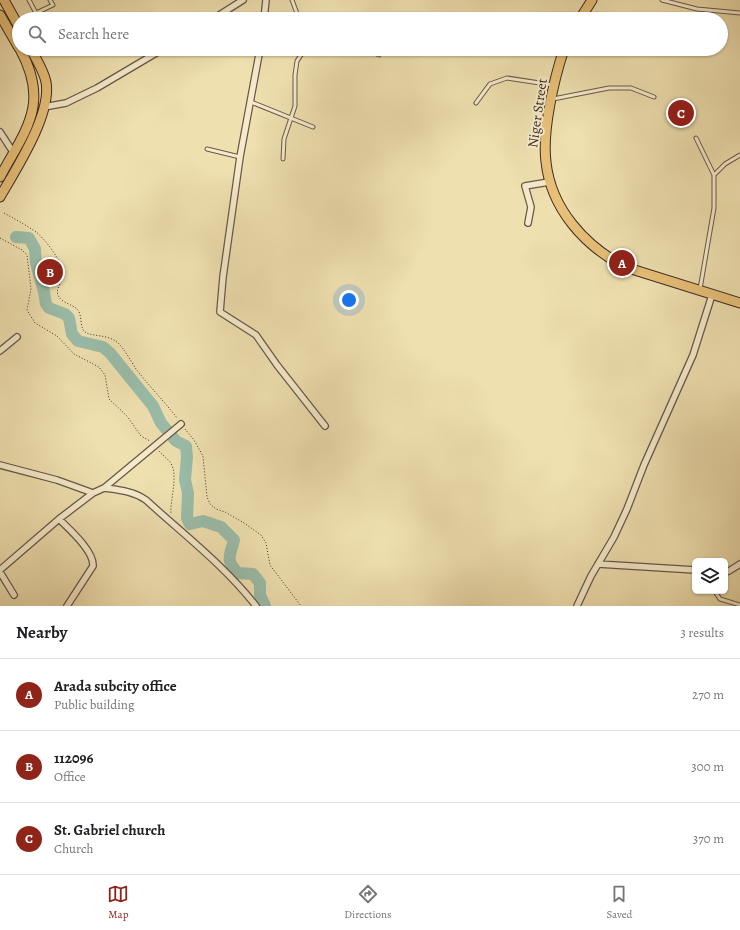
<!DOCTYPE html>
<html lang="en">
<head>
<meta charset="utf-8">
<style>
	:root { --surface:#fff; --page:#f6f6f6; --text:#202124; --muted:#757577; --line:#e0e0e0; --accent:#8f2418 }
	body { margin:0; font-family:Alegreya,serif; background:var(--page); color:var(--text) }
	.controls { position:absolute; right:12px; bottom:12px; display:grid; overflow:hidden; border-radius:6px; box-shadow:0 1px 3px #0004 }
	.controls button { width:36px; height:36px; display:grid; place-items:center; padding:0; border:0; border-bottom:1px solid var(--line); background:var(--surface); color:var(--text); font:20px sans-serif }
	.you { position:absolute; left:349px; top:300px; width:14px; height:14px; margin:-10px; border:3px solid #fff; border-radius:50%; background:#1a73e8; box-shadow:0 0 0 6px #1a73e833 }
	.badge { display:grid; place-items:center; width:26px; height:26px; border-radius:50%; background:var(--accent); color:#fff; font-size:13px; font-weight:700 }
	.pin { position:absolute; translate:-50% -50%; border:2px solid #fff; box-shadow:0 1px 4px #0006 }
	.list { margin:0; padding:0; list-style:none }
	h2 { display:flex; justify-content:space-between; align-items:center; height:52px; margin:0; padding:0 16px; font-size:17px }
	h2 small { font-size:13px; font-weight:400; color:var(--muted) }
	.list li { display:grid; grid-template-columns:26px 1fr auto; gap:12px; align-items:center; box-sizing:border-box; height:72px; padding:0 16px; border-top:1px solid var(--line) }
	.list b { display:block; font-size:15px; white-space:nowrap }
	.list p { margin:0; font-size:13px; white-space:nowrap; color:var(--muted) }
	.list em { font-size:13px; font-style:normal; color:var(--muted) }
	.icon { flex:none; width:22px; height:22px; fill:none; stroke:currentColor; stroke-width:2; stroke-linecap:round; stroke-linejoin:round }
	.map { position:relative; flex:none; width:740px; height:606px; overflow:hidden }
	.search { position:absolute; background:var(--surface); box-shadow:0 1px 3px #0004; left:12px; right:12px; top:12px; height:44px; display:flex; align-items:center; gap:10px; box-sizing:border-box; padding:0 14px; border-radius:22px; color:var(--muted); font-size:15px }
	.sheet { height:268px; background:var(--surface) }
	nav { display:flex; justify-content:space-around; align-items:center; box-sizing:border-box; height:56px; border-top:1px solid var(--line); background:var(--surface); font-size:11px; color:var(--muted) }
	nav a { display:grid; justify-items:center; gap:2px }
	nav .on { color:var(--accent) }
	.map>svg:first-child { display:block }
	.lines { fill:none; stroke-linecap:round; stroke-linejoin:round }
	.river { stroke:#9abdaa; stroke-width:12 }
	.lane-casing { stroke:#685848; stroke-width:5 }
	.street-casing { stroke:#685848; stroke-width:8 }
	.primary-casing { stroke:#3b2b26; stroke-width:11 }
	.path { stroke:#3b2b26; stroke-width:1; stroke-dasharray:1 2; stroke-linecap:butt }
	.lane { stroke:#f5ebcc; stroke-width:3 }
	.street { stroke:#f5ebcc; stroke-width:5.5 }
	.primary { stroke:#e8c078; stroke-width:9 }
	.labels { text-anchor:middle; stroke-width:4; stroke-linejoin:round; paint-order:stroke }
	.street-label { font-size:14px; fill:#3b2b26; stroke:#f5ebcc }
</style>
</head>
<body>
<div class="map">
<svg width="740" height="606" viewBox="0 0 740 606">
	<rect width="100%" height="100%" fill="#efe0b0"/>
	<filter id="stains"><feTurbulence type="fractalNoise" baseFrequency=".005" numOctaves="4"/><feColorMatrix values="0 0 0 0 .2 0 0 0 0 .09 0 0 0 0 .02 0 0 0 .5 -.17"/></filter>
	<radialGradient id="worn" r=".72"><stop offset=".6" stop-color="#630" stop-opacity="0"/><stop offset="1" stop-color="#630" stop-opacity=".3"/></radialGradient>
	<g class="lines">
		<path class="river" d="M16,237L29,238L35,249L36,263L44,292L46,304L49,308L65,314L69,318L72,334L78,341L103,347L110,353L153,406L161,423L176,441L186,446L187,457L185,480L188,493L187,518L190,524L203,521L221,527L234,540C230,556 225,560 238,573L253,574L260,583V595L265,606"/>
		<defs>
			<path id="lane" d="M29,0L36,13L34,19
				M292,0L299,19
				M662,0L697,9L740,13
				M36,13L53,5L50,0
				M54,19L70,16
				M365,49L379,55
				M553,99L609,88H631L654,97
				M251,102L313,127
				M476,103L490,84L507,78L553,85
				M696,138L714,175V208L700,289
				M207,149L240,157
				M283,159L284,139L295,106V75L297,61L305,49
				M714,175L725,164L740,155
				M716,591V593L720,599L740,605"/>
			<path id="street" d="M213,19L243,0
				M264,19L266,0
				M260,49L240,157L223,277L220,312L256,335L277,365L325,426
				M44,107L66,103L97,88L163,49
				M0,132L13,152
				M528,223L531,207L525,186L549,182
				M0,351L17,337
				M0,465L57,480L93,493
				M104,488C119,490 133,491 146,500C183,534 225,566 256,606
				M59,519C70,530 94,551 93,566L67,606
				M598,564L695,570
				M0,570L59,519L93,493L104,488L181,424
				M0,572L14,595
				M725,572L729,571L740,564
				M577,606L591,576L614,537L627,509L644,465L693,355L712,295"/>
			<path id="primary" d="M4,0L19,27
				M0,15L19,48
				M580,19L592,0
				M564,49C554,79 542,131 546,162C551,209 585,246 625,267L740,303
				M0,177C26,129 50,104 20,49
				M0,197C16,169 52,114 46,82C44,71 36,59 31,49"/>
		</defs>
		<use href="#lane" class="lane-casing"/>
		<use href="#street" class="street-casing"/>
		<use href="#primary" class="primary-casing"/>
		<path class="path" d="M4,213C15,219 26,225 36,232C45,239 61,260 63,272C65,280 55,287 58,295C61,303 72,304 77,309C83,315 79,327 85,332C93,337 106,334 117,342C123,347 131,361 136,369C149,386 164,401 177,418
			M0,238L22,250L27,255L31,289L27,310L35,323L57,336L74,354L99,367L105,375L109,399L127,416L141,436L150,441
			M185,429L194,440L203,456L207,497L210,504L216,509L225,512L244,523L261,535L266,543L270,565L301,606
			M159,451C162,455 167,458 170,462C179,474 170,499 171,514"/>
		<use href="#lane" class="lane"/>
		<use href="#street" class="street"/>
		<use href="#primary" class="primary"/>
	</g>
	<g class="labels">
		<g class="street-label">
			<text transform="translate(537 113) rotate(-82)" y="5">Niger Street</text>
		</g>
	</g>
	<rect width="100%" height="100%" filter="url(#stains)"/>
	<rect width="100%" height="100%" fill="url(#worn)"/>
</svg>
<div class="controls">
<button><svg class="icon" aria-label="layers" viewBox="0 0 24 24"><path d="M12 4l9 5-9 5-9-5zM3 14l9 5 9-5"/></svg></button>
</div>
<div class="you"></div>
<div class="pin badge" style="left:622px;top:263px">A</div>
<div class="pin badge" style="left:50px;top:272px">B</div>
<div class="pin badge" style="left:681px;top:113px">C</div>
<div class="search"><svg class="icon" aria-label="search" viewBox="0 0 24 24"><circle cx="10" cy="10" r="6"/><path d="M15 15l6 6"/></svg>Search here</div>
</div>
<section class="sheet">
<h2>Nearby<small>3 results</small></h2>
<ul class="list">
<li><span class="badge">A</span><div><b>Arada subcity office</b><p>Public building</p></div><em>270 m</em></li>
<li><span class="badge">B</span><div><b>112096</b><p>Office</p></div><em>300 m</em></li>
<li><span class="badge">C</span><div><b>St. Gabriel church</b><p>Church</p></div><em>370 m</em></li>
</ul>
</section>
<nav>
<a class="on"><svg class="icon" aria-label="map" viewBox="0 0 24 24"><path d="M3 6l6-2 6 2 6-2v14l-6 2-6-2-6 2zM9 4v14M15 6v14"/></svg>Map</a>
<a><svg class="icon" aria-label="directions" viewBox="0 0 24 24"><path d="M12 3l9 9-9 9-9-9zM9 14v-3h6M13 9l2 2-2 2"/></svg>Directions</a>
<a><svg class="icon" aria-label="saved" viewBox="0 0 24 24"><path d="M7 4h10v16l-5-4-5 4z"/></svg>Saved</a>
</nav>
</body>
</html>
